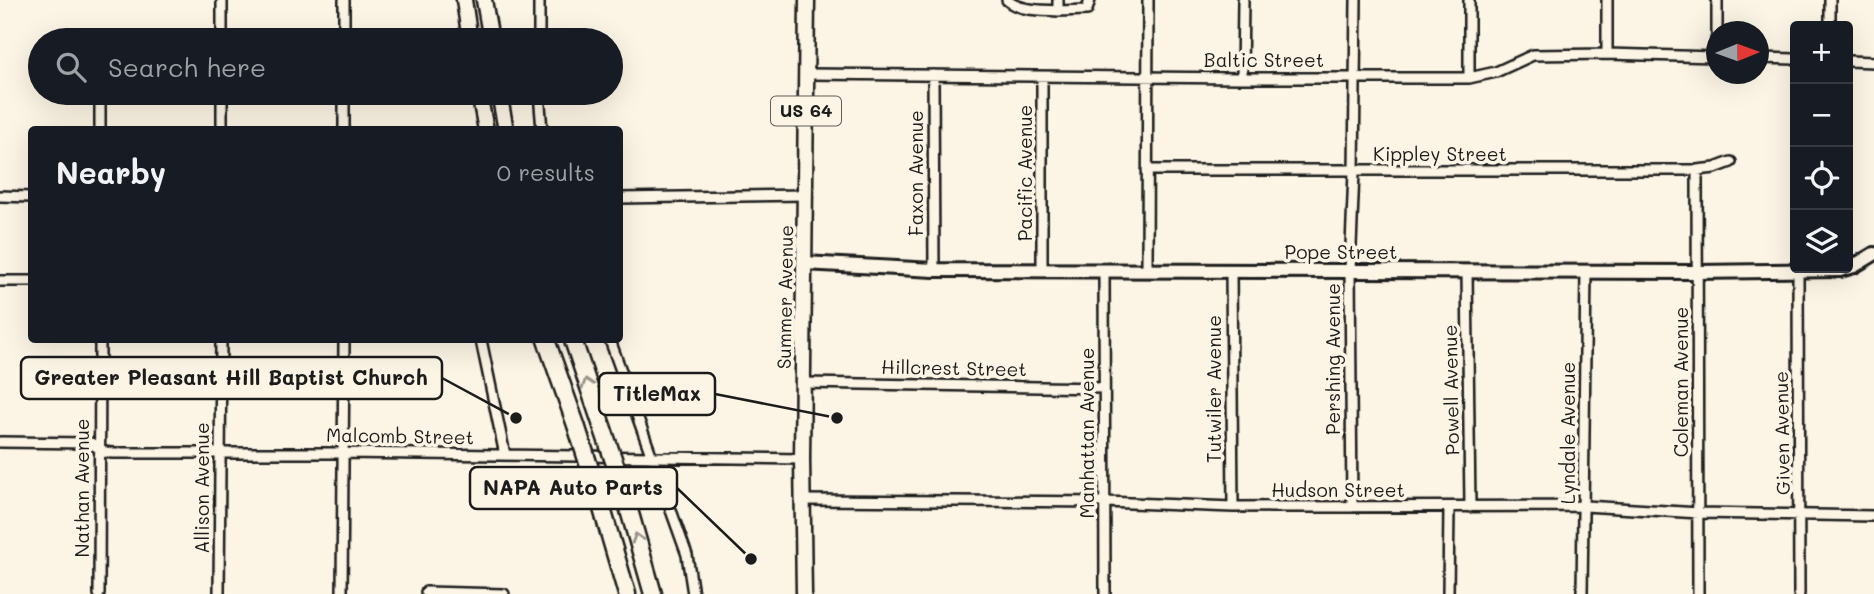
<!DOCTYPE html>
<html lang="en">
<head>
<meta charset="utf-8">
<style>
	:root { --surface:#171b24; --page:#242831; --text:#f1f3f6; --muted:#9ea1a6; --line:#363941 }
	body { margin:0; font-family:Mali,sans-serif; background:var(--page); color:var(--text) }
	.controls { position:absolute; right:21px; top:21px; display:grid; overflow:hidden; border-radius:7px; box-shadow:0 7px 28px #0002 }
	.controls button { width:63px; height:63px; display:grid; place-items:center; padding:0; border:0; border-bottom:2px solid var(--line); background:var(--surface); color:var(--text); font:35px sans-serif }
	.compass { position:absolute; left:1706px; top:21px; width:63px; height:63px; border-radius:50%; background:var(--surface); box-shadow:0 7px 28px #0002; rotate:89deg }
	.list { margin:0; padding:0; list-style:none }
	h2 { display:flex; justify-content:space-between; align-items:center; height:91px; margin:0; padding:0 28px; font-size:30px }
	h2 small { font-size:23px; font-weight:400; color:var(--muted) }
	.icon { flex:none; width:38px; height:38px; fill:none; stroke:currentColor; stroke-width:2; stroke-linecap:round; stroke-linejoin:round }
	.map { position:relative; flex:none; width:1874px; height:594px; overflow:hidden }
	.search { position:absolute; background:var(--surface); box-shadow:0 7px 28px #0002; left:28px; top:28px; width:595px; height:77px; display:flex; align-items:center; gap:18px; box-sizing:border-box; padding:0 24px; border-radius:38px; color:var(--muted); font-size:26px }
	.panel { position:absolute; background:var(--surface); box-shadow:0 7px 28px #0002; left:28px; top:126px; width:595px; height:217px; border-radius:7px }
	.map>svg:first-child { display:block }
	.lines { fill:none; stroke-linecap:round; stroke-linejoin:round }
	.street-casing { stroke:#1c1c1c; stroke-width:14 }
	.secondary-casing { stroke:#1c1c1c; stroke-width:18 }
	.primary-casing { stroke:#1c1c1c; stroke-width:19 }
	.highway-casing { stroke:#1c1c1c; stroke-width:21 }
	.street { stroke:#fcf5e5; stroke-width:9 }
	.secondary { stroke:#fcf5e5; stroke-width:12 }
	.primary { stroke:#fcf5e5; stroke-width:14 }
	.highway { stroke:#fcf5e5; stroke-width:16 }
	.highway-bridge-casing { stroke:#1c1c1c; stroke-width:21; stroke-linecap:butt }
	.highway-bridge { stroke:#fcf5e5; stroke-width:16 }
	.oneway { stroke:#97938b }
	.labels { text-anchor:middle; stroke-width:7; stroke-linejoin:round; paint-order:stroke }
	.shield { fill:#fcf5e5; stroke:#5f5d58; stroke-width:2 }
	.shield-label { font-size:18px; font-weight:bold; fill:#1c1c1c }
	.street-label { font-size:19px; fill:#1c1c1c; stroke:#fcf5e5 }
	.leader { fill:none; stroke:#1c1c1c; stroke-width:2.5 }
	.callout-dot { fill:#1c1c1c; stroke:#fcf5e5; stroke-width:2.5 }
	.callout { fill:#fcf5e5; stroke:#1c1c1c; stroke-width:2.5 }
	.callout-label { font-size:21px; text-anchor:middle; font-weight:bold; fill:#1c1c1c }
</style>
</head>
<body>
<div class="map">
<svg width="1874" height="594" viewBox="0 0 1874 594">
	<rect width="100%" height="100%" fill="#fcf5e5"/>
	<filter id="ink" filterUnits="userSpaceOnUse"><feTurbulence type="fractalNoise" baseFrequency=".0143" numOctaves="2"/><feDisplacementMap in="SourceGraphic" scale="14" xChannelSelector="R" yChannelSelector="G"/><feConvolveMatrix kernelMatrix="1 2 1 2 8 2 1 2 1" color-interpolation-filters="sRGB"/></filter>
	<g filter="url(#ink)">
		<g class="lines">
			<defs>
				<path id="street" d="M539,0V40
					M1007,0C1019,11 1043,10 1058,11V0
					M1469,0V78
					M1830,0V26
					M1058,11L1087,10L1090,0
					M1717,32V0
					M222,40V0
					M344,40V0
					M1607,54V0
					M1716,57V39
					M1758,58L1795,59
					M1848,61L1874,62
					M807,74L1242,78H1469L1496,72L1533,55L1607,54L1716,57
					M933,75L934,270
					M1242,78L1243,0
					M100,93V130
					M539,93L542,130
					M222,130V93
					M344,130V93
					M1147,170H1697L1715,168L1731,162
					M1697,170L1698,594
					M0,196L32,197
					M620,198L805,195
					M1042,270V77
					M1104,271L1105,594
					M1147,271L1148,0
					M1231,271L1233,507
					M1798,271L1799,594
					M1467,272L1470,507
					M0,281H32
					M481,340L505,455
					M610,340L687,555L693,594
					M803,383L1104,388
					M0,442L91,443L104,452L112,453H343L802,459
					M803,500L1105,502L1233,507L1585,506L1699,513L1874,516
					M1352,507L1350,271L1354,172L1356,0
					M426,592L504,594
					M99,594L100,340
					M219,594L221,340
					M342,594L344,340
					M1448,594L1449,507
					M1582,594L1586,271"/>
				<path id="secondary" d="M804,263L934,270L1697,272L1840,270L1854,266L1874,254"/>
				<path id="primary" d="M464,0L470,40
					M484,0L491,40
					M479,93L486,130
					M499,93L506,130
					M804,594L802,459L807,0"/>
				<path id="highway" d="M546,340L576,425
					M573,340L602,426
					M621,482L653,594
					M596,488L627,594"/>
			</defs>
			<use href="#street" class="street-casing"/>
			<use href="#secondary" class="secondary-casing"/>
			<use href="#primary" class="primary-casing"/>
			<use href="#highway" class="highway-casing"/>
			<use href="#street" class="street"/>
			<use href="#secondary" class="secondary"/>
			<use href="#primary" class="primary"/>
			<use href="#highway" class="highway"/>
			<defs>
				<path id="highway-bridge" d="M576,425L596,488
					M602,426L621,482"/>
			</defs>
			<use href="#highway-bridge" class="highway-bridge-casing"/>
			<use href="#highway-bridge" class="highway-bridge"/>
		</g>
		<defs><path id="oneway-chevron" d="M-2-3.5L2.5 0L-2 3.5" fill="none" stroke-width="1.6" stroke-linecap="round" stroke-linejoin="round" transform="scale(1.75)"/></defs>
		<g class="oneway">
			<use href="#oneway-chevron" transform="translate(587 383) rotate(-109)"/>
			<use href="#oneway-chevron" transform="translate(637 538) rotate(-107)"/>
		</g>
	</g>
	<g class="labels">
		<rect class="shield" x="771" y="96.5" width="70" height="29" rx="5"/>
		<g class="shield-label">
			<text x="806" y="117">US 64</text>
		</g>
		<g class="street-label">
			<text x="1264" y="67">Baltic Street</text>
			<text x="1440" y="161">Kippley Street</text>
			<text transform="translate(916 173) rotate(-90)" y="7">Faxon Avenue</text>
			<text transform="translate(1025 173) rotate(-90)" y="7">Pacific Avenue</text>
			<text x="1341" y="259">Pope Street</text>
			<text transform="translate(785 297) rotate(-89)" y="7">Summer Avenue</text>
			<text transform="translate(1333 359) rotate(-90)" y="7">Pershing Avenue</text>
			<text transform="translate(954 368) rotate(1)" y="7">Hillcrest Street</text>
			<text transform="translate(1681 382) rotate(-90)" y="7">Coleman Avenue</text>
			<text transform="translate(1214 389) rotate(-90)" y="7">Tutwiler Avenue</text>
			<text transform="translate(1451 390) rotate(-91)" y="7">Powell Avenue</text>
			<text transform="translate(1087 433) rotate(-90)" y="7">Manhattan Avenue</text>
			<text transform="translate(1568 433) rotate(-90)" y="7">Lyndale Avenue</text>
			<text transform="translate(1782 433) rotate(-91)" y="7">Given Avenue</text>
			<text transform="translate(400 436) rotate(1)" y="7">Malcomb Street</text>
			<text transform="translate(82 488) rotate(-90)" y="7">Nathan Avenue</text>
			<text transform="translate(202 488) rotate(-90)" y="7">Allison Avenue</text>
			<text x="1338" y="497">Hudson Street</text>
		</g>
	</g>
	<path class="leader" d="M516 418L442 378M837 418L715 394M751 559L677 488"/>
	<g class="callout-dot">
		<circle cx="516" cy="418" r="7"/>
		<circle cx="837" cy="418" r="7"/>
		<circle cx="751" cy="559" r="7"/>
	</g>
	<g class="callout">
		<rect x="21" y="357" width="421" height="42" rx="7"/>
		<rect x="599" y="373" width="116" height="42" rx="7"/>
		<rect x="470" y="467" width="207" height="42" rx="7"/>
	</g>
	<g class="callout-label">
		<text x="231" y="385">Greater Pleasant Hill Baptist Church</text>
		<text x="657" y="401">TitleMax</text>
		<text x="573" y="495">NAPA Auto Parts</text>
	</g>
</svg>
<div class="controls">
<button>+</button>
<button>−</button>
<button><svg class="icon" aria-label="locate" viewBox="0 0 24 24"><circle cx="12" cy="12" r="6"/><path d="M12 2v4M12 18v4M2 12h4M18 12h4"/></svg></button>
<button><svg class="icon" aria-label="layers" viewBox="0 0 24 24"><path d="M12 4l9 5-9 5-9-5zM3 14l9 5 9-5"/></svg></button>
</div>
<svg class="compass" viewBox="-18 -18 36 36"><path d="M0-13l5 13h-10z" fill="#e53935"/><path d="M0 13l5-13h-10z" fill="#9ea1a6"/></svg>
<div class="search"><svg class="icon" aria-label="search" viewBox="0 0 24 24"><circle cx="10" cy="10" r="6"/><path d="M15 15l6 6"/></svg>Search here</div>
<section class="panel">
<h2>Nearby<small>0 results</small></h2>
<ul class="list">
</ul>
</section>
</div>
</body>
</html>
